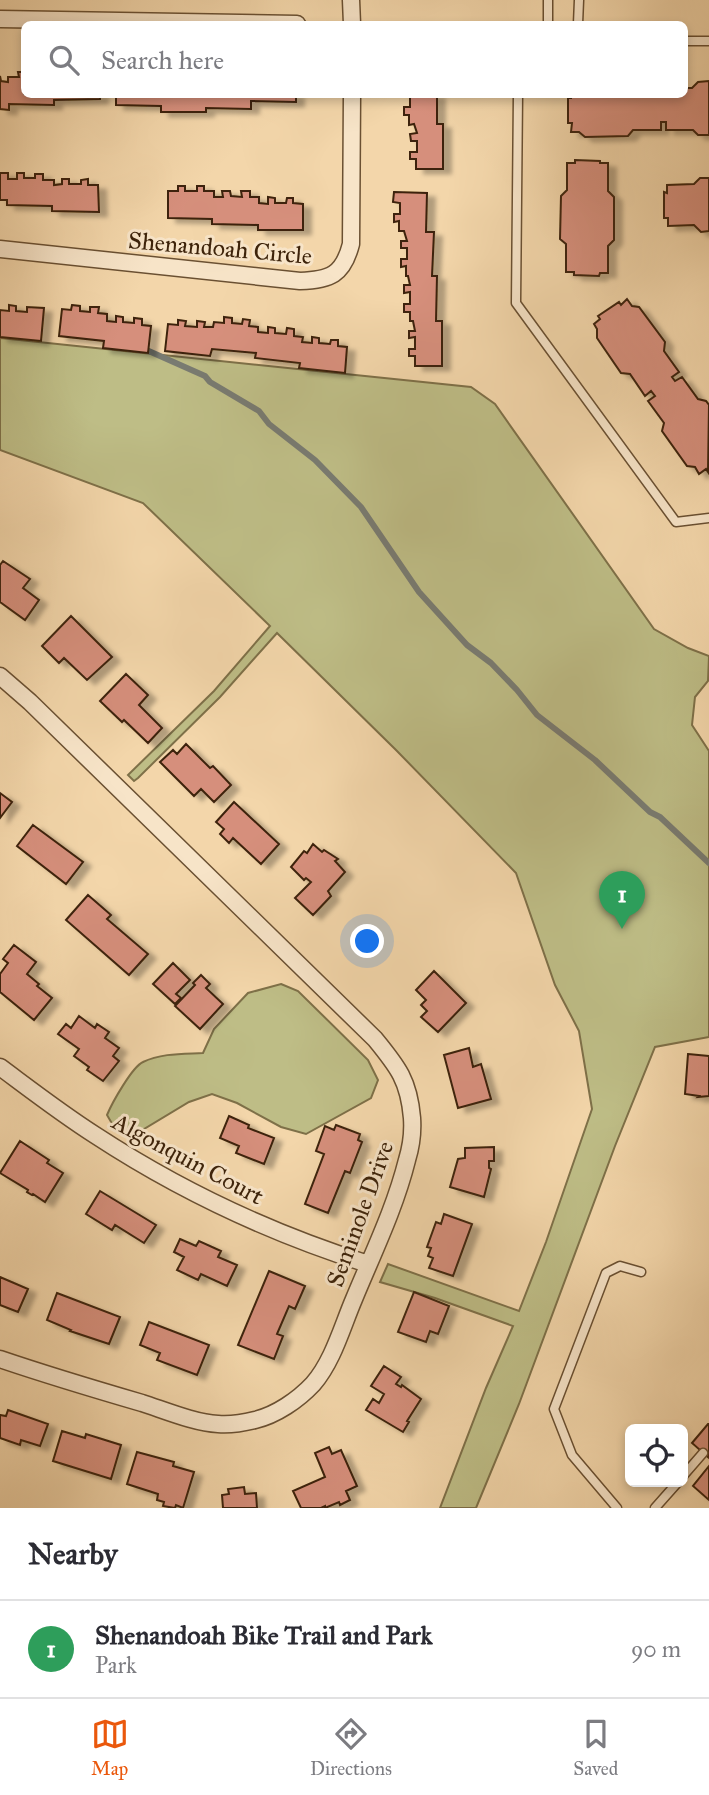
<!DOCTYPE html>
<html lang="en">
<head>
<meta charset="utf-8">
<style>
	:root { --surface:#fff; --page:#f2f2f3; --text:#2b2b33; --muted:#7c7c81; --line:#e1e1e2; --accent:#ea580c }
	body { margin:0; font-family:"IM FELL Great Primer",serif; background:var(--page); color:var(--text) }
	.controls { position:absolute; right:21px; bottom:21px; display:grid; overflow:hidden; border-radius:10px; box-shadow:0 4px 10px #0003 }
	.controls button { width:63px; height:63px; display:grid; place-items:center; padding:0; border:0; border-bottom:2px solid var(--line); background:var(--surface); color:var(--text); font:35px sans-serif }
	.you { position:absolute; left:368px; top:942px; width:24px; height:24px; margin:-18px; border:5px solid #fff; border-radius:50%; background:#1a73e8; box-shadow:0 0 0 10px #1a73e833 }
	.badge { display:grid; place-items:center; width:46px; height:46px; border-radius:50%; background:var(--accent); color:#fff; font-size:23px; font-weight:700 }
	.pin { position:absolute; translate:-50% -58px; filter:drop-shadow(0 2px 4px #0008) }
	.pin::after { content:''; position:absolute; top:37px; width:24px; height:21px; background:inherit; clip-path:polygon(0 0,100% 0,50% 100%) }
	.list { margin:0; padding:0; list-style:none }
	h2 { display:flex; justify-content:space-between; align-items:center; height:91px; margin:0; padding:0 28px; font-size:30px }
	h2 small { font-size:23px; font-weight:400; color:var(--muted) }
	.list li { display:grid; grid-template-columns:46px 1fr auto; gap:21px; align-items:center; box-sizing:border-box; height:98px; padding:0 28px; border-top:2px solid var(--line) }
	.list b { display:block; font-size:26px; white-space:nowrap }
	.list p { margin:0; font-size:23px; white-space:nowrap; color:var(--muted) }
	.list em { font-size:23px; font-style:normal; color:var(--muted) }
	.icon { flex:none; width:38px; height:38px; fill:none; stroke:currentColor; stroke-width:2; stroke-linecap:round; stroke-linejoin:round }
	.map { position:relative; flex:none; width:709px; height:1508px; overflow:hidden }
	.search { position:absolute; background:var(--surface); box-shadow:0 4px 10px #0003; left:21px; right:21px; top:21px; height:77px; display:flex; align-items:center; gap:18px; box-sizing:border-box; padding:0 24px; border-radius:10px; color:var(--muted); font-size:26px }
	.sheet { height:189px; background:var(--surface) }
	nav { display:flex; justify-content:space-around; align-items:center; box-sizing:border-box; height:98px; border-top:2px solid var(--line); background:var(--surface); font-size:19px; color:var(--muted) }
	nav a { display:grid; justify-items:center; gap:4px }
	nav .on { color:var(--accent) }
	.map>svg:first-child { display:block }
	.green { fill:#bebd86; stroke:#7e7048; stroke-width:2 }
	.lines { fill:none; stroke-linecap:round; stroke-linejoin:round }
	.stream { stroke:#797b71; stroke-width:6 }
	.building { fill:#d68f7c; stroke:#3d230a; stroke-width:2; filter:url(#shadow) }
	.service-casing { stroke:#6a5032; stroke-width:11 }
	.minor-casing { stroke:#6a5032; stroke-width:19 }
	.service { stroke:#f7e4c8; stroke-width:8 }
	.minor { stroke:#f7e4c8; stroke-width:16 }
	.labels { text-anchor:middle; stroke-width:6; stroke-linejoin:round; paint-order:stroke }
	.street-label { font-size:24px; fill:#3d230a; stroke:#f7e4c8 }
</style>
</head>
<body>
<div class="map">
<svg width="709" height="1508" viewBox="0 0 709 1508">
	<defs>
		<filter id="shadow"><feDropShadow dx="8" dy="4.5" stdDeviation="2" flood-color="#0004"/></filter>
	</defs>
	<rect width="100%" height="100%" fill="#f3d6aa"/>
	<filter id="stains"><feTurbulence type="fractalNoise" baseFrequency=".00286" numOctaves="4"/><feColorMatrix values="0 0 0 0 .2 0 0 0 0 .09 0 0 0 0 .02 0 0 0 .5 -.17"/></filter>
	<radialGradient id="worn" r=".72"><stop offset=".6" stop-color="#630" stop-opacity="0"/><stop offset="1" stop-color="#630" stop-opacity=".3"/></radialGradient>
	<path class="green" d="M0,338L471,387L495,404L654,629L688,648L709,656L708,681L695,697L692,725L709,751V1037L655,1047L615,1146L519,1404L476,1508H440L486,1388L513,1326L435,1298L380,1282L388,1264L519,1311L546,1242L592,1109L579,1031L555,985L516,873L396,750L277,633L220,697L138,778L134,781L128,775L214,691L270,626L143,503L0,450Z
		M281,984L298,991L368,1060L378,1080L371,1098L306,1134L281,1127L237,1103L212,1094L189,1102L139,1132L125,1133L114,1127L107,1115C112,1103 132,1067 143,1062C161,1053 184,1054 203,1053L214,1029L248,993Z"/>
	<g class="lines">
		<path class="stream" d="M142,348L205,376L210,382L259,411L269,424L315,460L361,507L419,592L467,645L491,663L517,690L537,715L595,760L650,812L660,817L709,863"/>
	</g>
	<path class="building" d="M18,72H24V94H100V99L54,100V105L9,104V110L0,109V76L1,81L8,82V77H19Z
		M709,81V135H698L693,130H666V122H661V130H633L628,136L585,137L579,132H571L572,123H568V98H571V94H660V96H665V94H684V88H692L698,82Z
		M116,94H296V102L251,101V109L206,108V112H161V106L116,105Z
		M404,94H437V124H443V169H416V159H410V152H417V141H411L410,134L417,133L414,124L409,125V115H404V107H410V96Z
		M575,160L600,161V163H608V191L614,197V240L608,246V273H600L599,276L574,275V272H566V244L560,239L561,196L567,190V163H575Z
		M0,173H8V179H17V173H24V178H35V174H43V180H54V185L62,184V179H69V184H81V180L88,179V185H98L99,212L52,211V206L7,205V200H0Z
		M700,178H709V231L701,232L694,225L668,226V218H664V192L667,193V185L694,184Z
		M178,186H185V191H197V186H204V191H214V197H223L222,191H230L231,196L242,197L241,191H250V197H259V203L268,204V197L275,198V203H286L287,198H293V203L303,204V230H258V225L212,224V219L168,218V191H178Z
		M394,192L427,193L426,232H434L432,276H437L436,321H442V366H415V356H409V349H415V337L409,338V331H415L413,321H410V312H404V304H410V292L404,293V285H410L408,276H406V266L401,267V259H407V248H401V241H407L404,231H399V221L394,222V214H400V203L393,202Z
		M627,299L632,306L639,307L665,342L664,351L679,372L672,377L675,381L682,377L698,399L706,401L709,405L708,472L706,469L699,474L695,467L687,466L662,431L664,423L648,401L655,396L651,391L645,396L630,374L621,373L597,338V329L594,324L600,319L598,316L619,302L621,305Z
		M9,305L16,306V311L27,312V307L44,308L41,341L0,337V310L9,311Z
		M72,305L80,306V311L90,312V307H99L98,313L107,314V321L116,322V316L123,317V322L134,323V318L142,319V325L151,326L148,353L103,348L104,341L59,336L62,309L71,310Z
		M224,317L232,318V323L242,324L243,319L250,320L249,326L258,327V332L268,333V327L275,328V333L286,334L287,328L294,329V336L303,337L302,342L312,343V337L319,338V343L330,344L331,340H338V346L347,347L345,373L299,368L300,363L255,358L256,353L212,349L210,356L165,351L168,324L178,325V320L186,321L185,326L197,327V321L205,322L204,327H213L214,322L224,323Z
		M3,561L30,579L23,588L39,600L25,620L0,602V565Z
		M71,616L112,657L87,680L64,658L59,663L42,646Z
		M126,674L148,695L139,705L162,728L148,743L124,720L122,722L100,701Z
		M186,744L210,768L213,766L231,785L214,802L201,789L194,796L160,762L173,750L177,754Z
		M0,793L12,802L0,818Z
		M234,802L279,844L261,864L233,838L229,843L220,834L224,829L216,822Z
		M33,825L83,862L66,884L17,846Z
		M313,844L322,852L324,850L338,859L335,861L345,872L328,891L331,896L313,915L295,898L311,882L306,878L304,880L291,867L304,851L307,853Z
		M88,895L111,915L107,919L148,954L129,975L66,920Z
		M14,945L36,962L27,974L39,984L37,986L52,998L34,1020L0,992V974L8,963L3,959Z
		M173,963L190,980L176,994L181,998L175,1004L153,984Z
		M434,971L466,1003L438,1032L421,1017L427,1011L421,1005L426,1000L416,990Z
		M201,975L210,984L206,988L223,1004L200,1029L175,1006L195,985L193,983Z
		M79,1016L95,1028L97,1024L109,1032L105,1038L119,1048L113,1056L119,1061L103,1081L87,1070L89,1067L74,1056L79,1049L58,1034L66,1024L71,1028Z
		M469,1048L473,1067L481,1064L491,1099L458,1108L444,1055Z
		M688,1054L709,1056V1096L698,1097L699,1096L685,1094Z
		M229,1116L249,1125L248,1128L274,1138L264,1164L236,1153L239,1146L220,1138Z
		M336,1125L360,1134L358,1140L362,1142L350,1173L345,1171L328,1213L305,1204L324,1154L316,1151L325,1126L334,1130Z
		M20,1141L49,1160L47,1163L63,1173L45,1202L33,1194L32,1195L27,1192L28,1190L0,1173Z
		M494,1147V1161H489V1168L491,1169L484,1197L450,1187L458,1159L465,1158V1148Z
		M100,1191L156,1225L144,1243L115,1225L112,1230L86,1214Z
		M444,1214L472,1224L453,1276L429,1268L433,1258L428,1256L431,1248L427,1247L436,1222L441,1224Z
		M180,1239L196,1246L199,1241L221,1251L218,1257L237,1265L227,1286L201,1274L198,1280L177,1270L184,1257L174,1252Z
		M269,1271L305,1286L295,1309L289,1306L277,1334L283,1336L274,1359L238,1345Z
		M0,1277L28,1289L18,1312L0,1305Z
		M414,1292L449,1306L438,1334L430,1331L426,1342L398,1332Z
		M57,1293L120,1317L109,1344L70,1331L71,1330L47,1320Z
		M149,1322L209,1345L197,1375L157,1360L160,1353L140,1345Z
		M384,1366L401,1377L396,1384L401,1387L402,1385L421,1399L407,1421L409,1422L403,1432L366,1410L373,1399L379,1403L384,1394L371,1386Z
		M8,1410L48,1424L40,1446L21,1440L20,1445L0,1438V1415L6,1416Z
		M708,1424H709V1458L692,1443Z
		M62,1431L85,1438L86,1434L121,1445L111,1479L53,1461Z
		M329,1447L332,1454L341,1450L357,1486L346,1491L350,1500L340,1505L339,1502L325,1508V1506L321,1508H301L293,1491L325,1477L315,1453Z
		M137,1452L174,1462L173,1466L194,1472L183,1508L176,1505L175,1508L163,1506L164,1502L157,1500L158,1494L127,1484Z
		M709,1466V1500L693,1486Z
		M244,1487L245,1494L256,1493L257,1508H223L222,1495L229,1494L228,1489Z"/>
	<g class="lines">
		<defs>
			<path id="service" d="M548,24V0
				M578,24L579,0
				M684,41H709
				M518,94L516,303L676,522L709,518
				M683,1476L703,1453
				M617,1508L572,1455L554,1409L606,1273L620,1266L641,1272
				M655,1508L678,1482"/>
			<path id="minor" d="M351,0L352,24
				M0,19L297,24
				M0,249L300,281C330,280 343,275 351,244L352,94
				M0,676L30,702L375,1039C398,1067 409,1081 412,1118C413,1132 411,1147 407,1160C395,1208 373,1253 354,1299C342,1327 333,1361 313,1384C298,1400 276,1415 255,1420C243,1423 230,1425 218,1424C195,1423 164,1410 142,1403C94,1389 47,1375 0,1359
				M0,1067C31,1090 62,1114 95,1135C179,1190 273,1234 368,1264"/>
		</defs>
		<use href="#service" class="service-casing"/>
		<use href="#minor" class="minor-casing"/>
		<use href="#service" class="service"/>
		<use href="#minor" class="minor"/>
	</g>
	<g class="labels">
		<g class="street-label">
			<text transform="translate(220 248) rotate(5)" y="8">Shenandoah Circle</text>
			<text transform="translate(188 1159) rotate(28)" y="8">Algonquin Court</text>
			<text transform="translate(360 1214) rotate(-70)" y="8">Seminole Drive</text>
		</g>
	</g>
	<rect width="100%" height="100%" filter="url(#stains)"/>
	<rect width="100%" height="100%" fill="url(#worn)"/>
</svg>
<div class="controls">
<button><svg class="icon" aria-label="locate" viewBox="0 0 24 24"><circle cx="12" cy="12" r="6"/><path d="M12 2v4M12 18v4M2 12h4M18 12h4"/></svg></button>
</div>
<div class="you"></div>
<div class="pin badge" style="left:622px;top:929px;background:#2e9e5b">1</div>
<div class="search"><svg class="icon" aria-label="search" viewBox="0 0 24 24"><circle cx="10" cy="10" r="6"/><path d="M15 15l6 6"/></svg>Search here</div>
</div>
<section class="sheet">
<h2>Nearby<small></small></h2>
<ul class="list">
<li><span class="badge" style="background:#2e9e5b">1</span><div><b>Shenandoah Bike Trail and Park</b><p>Park</p></div><em>90 m</em></li>
</ul>
</section>
<nav>
<a class="on"><svg class="icon" aria-label="map" viewBox="0 0 24 24"><path d="M3 6l6-2 6 2 6-2v14l-6 2-6-2-6 2zM9 4v14M15 6v14"/></svg>Map</a>
<a><svg class="icon" aria-label="directions" viewBox="0 0 24 24"><path d="M12 3l9 9-9 9-9-9zM9 14v-3h6M13 9l2 2-2 2"/></svg>Directions</a>
<a><svg class="icon" aria-label="saved" viewBox="0 0 24 24"><path d="M7 4h10v16l-5-4-5 4z"/></svg>Saved</a>
</nav>
</body>
</html>
